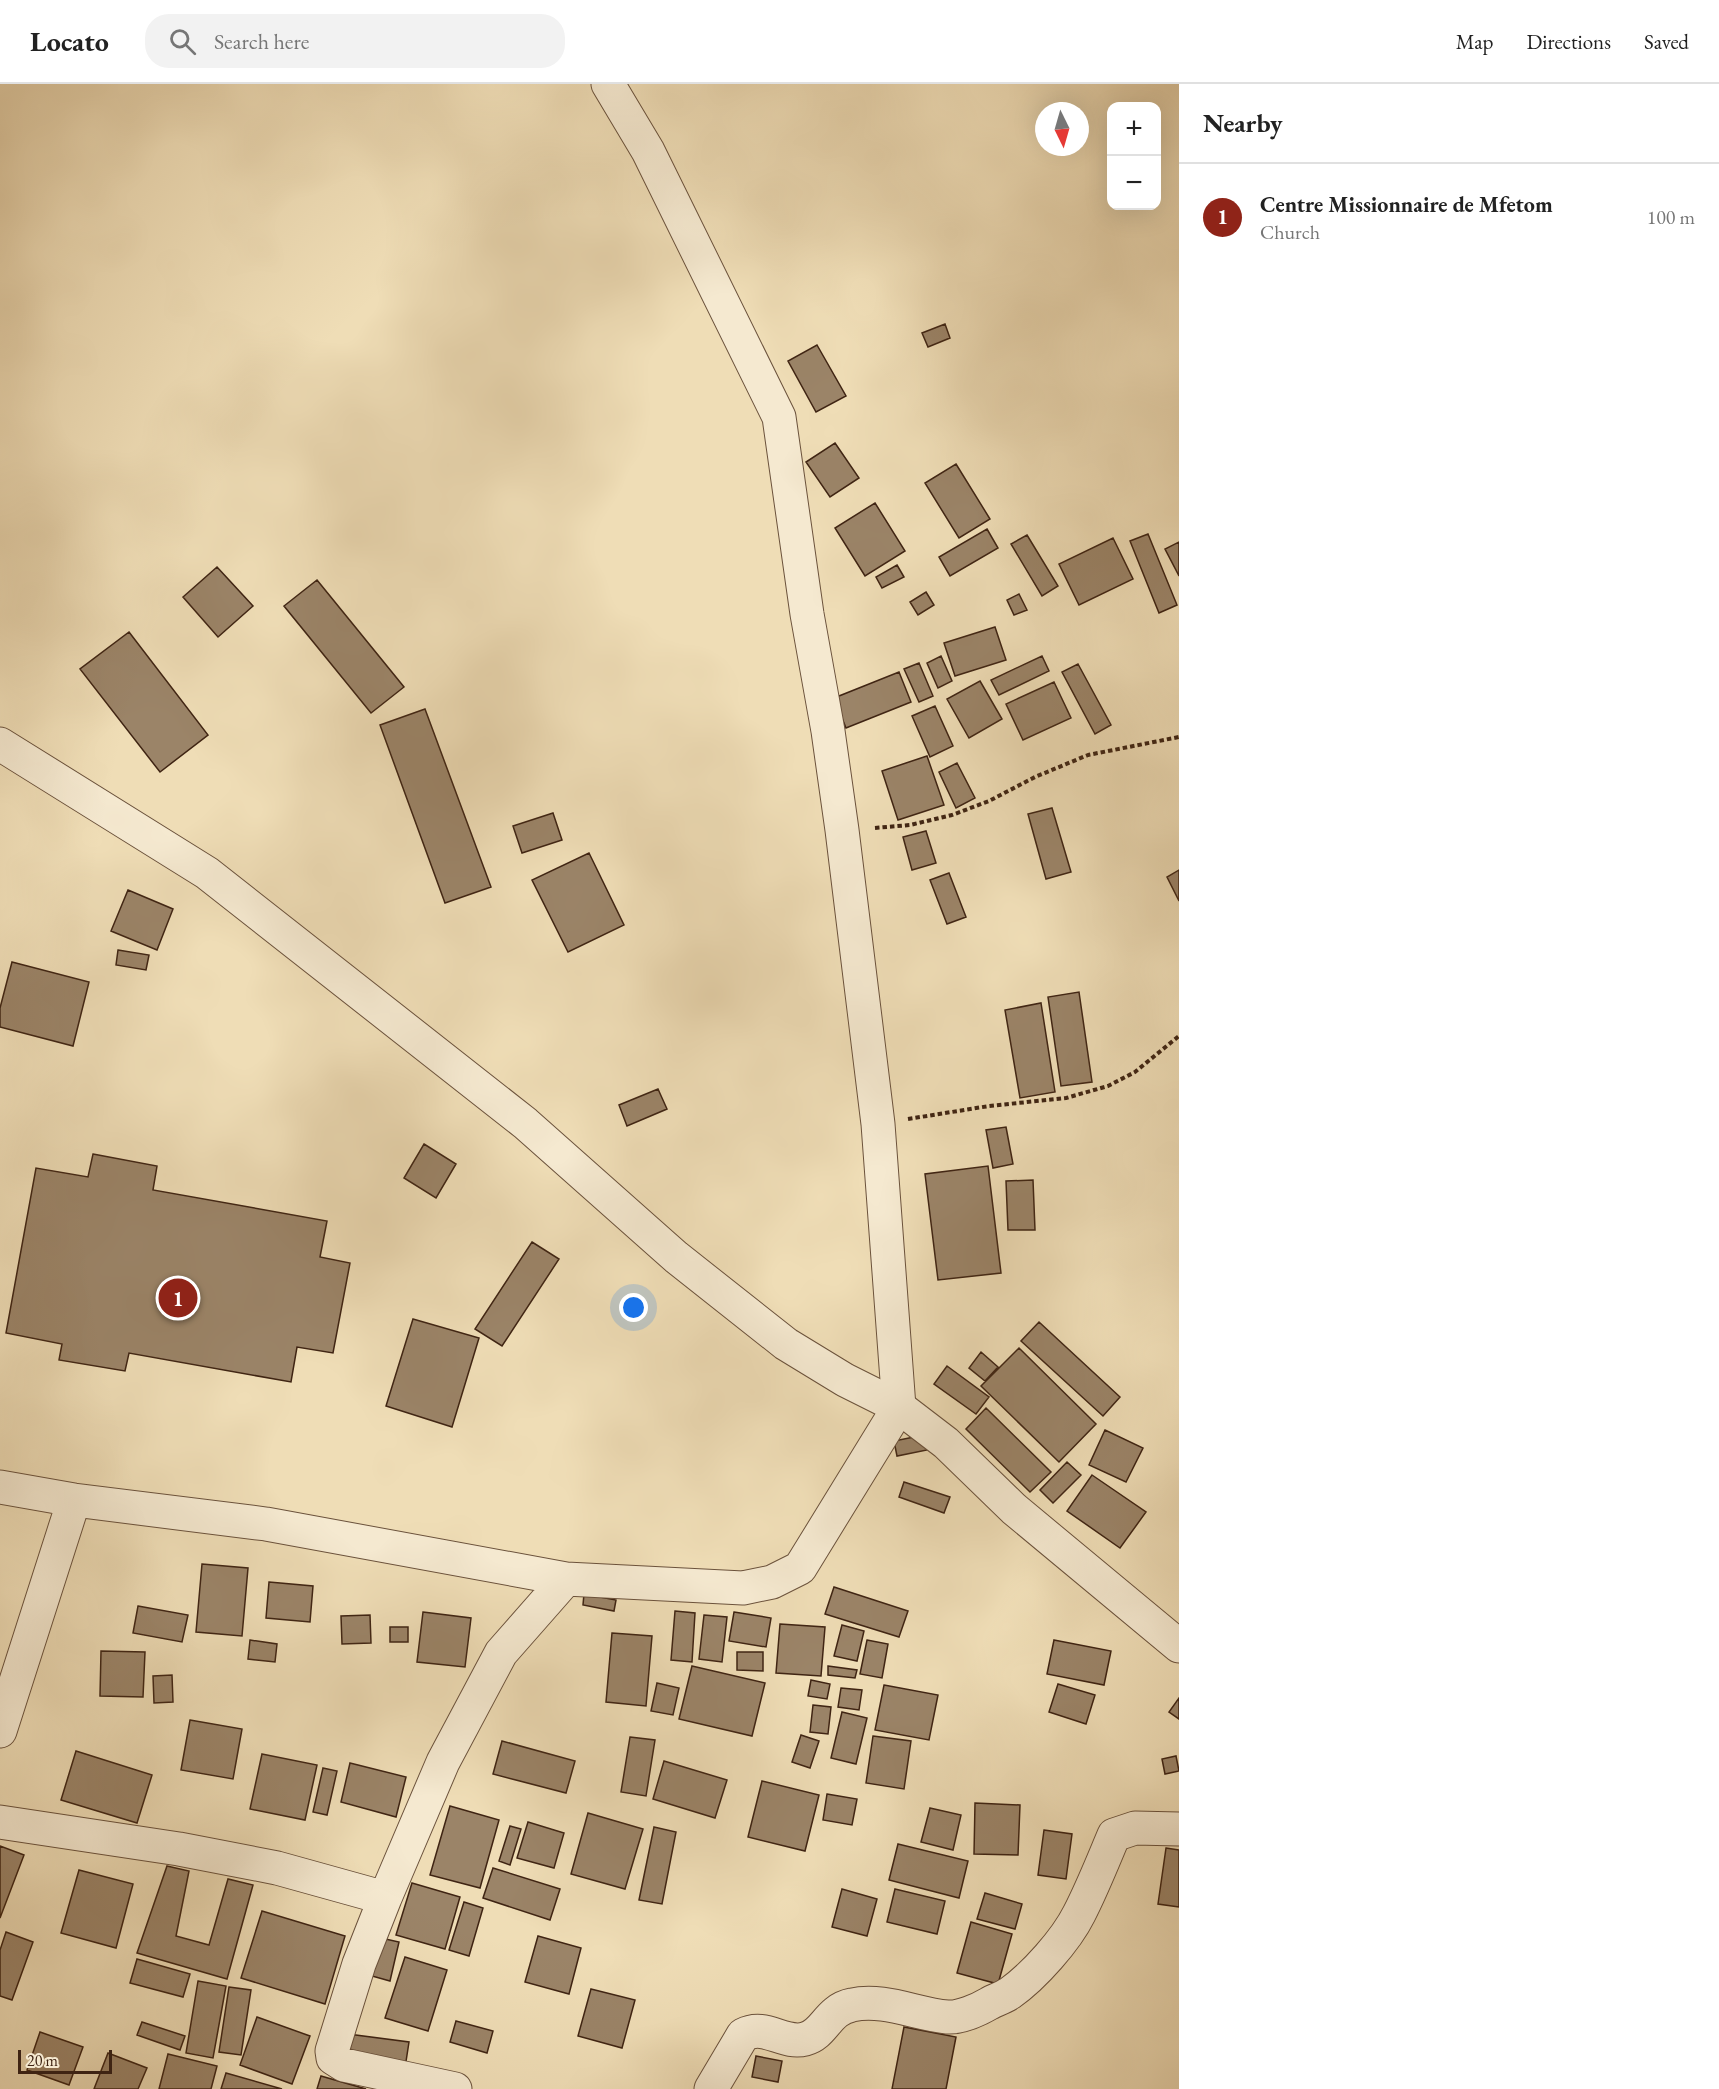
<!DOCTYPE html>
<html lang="en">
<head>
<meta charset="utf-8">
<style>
	:root { --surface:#fff; --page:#f2f2f2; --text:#222; --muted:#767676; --line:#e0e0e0; --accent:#8f2418 }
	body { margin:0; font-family:"EB Garamond",serif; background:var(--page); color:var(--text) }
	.controls { position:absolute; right:18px; top:18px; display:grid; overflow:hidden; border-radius:12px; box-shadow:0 6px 24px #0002 }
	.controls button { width:54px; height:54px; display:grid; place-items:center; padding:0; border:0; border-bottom:2px solid var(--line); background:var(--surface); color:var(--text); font:30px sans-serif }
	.compass { position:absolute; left:1035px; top:18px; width:54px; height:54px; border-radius:50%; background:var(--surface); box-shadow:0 6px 24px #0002; rotate:175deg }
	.scale { position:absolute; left:18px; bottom:15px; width:94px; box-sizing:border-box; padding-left:6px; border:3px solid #3f2413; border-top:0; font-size:16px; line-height:21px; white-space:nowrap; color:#3f2413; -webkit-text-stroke:4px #f5e9d0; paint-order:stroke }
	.you { position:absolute; left:634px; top:1224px; width:21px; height:21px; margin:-15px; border:4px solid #fff; border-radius:50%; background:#1a73e8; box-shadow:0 0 0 9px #1a73e833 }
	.badge { display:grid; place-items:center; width:39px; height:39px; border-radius:50%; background:var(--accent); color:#fff; font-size:20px; font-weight:700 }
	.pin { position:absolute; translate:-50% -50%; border:3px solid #fff; box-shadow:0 2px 6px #0006 }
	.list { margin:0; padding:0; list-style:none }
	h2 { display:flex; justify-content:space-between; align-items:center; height:78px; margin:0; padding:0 24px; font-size:26px }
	h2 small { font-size:20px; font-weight:400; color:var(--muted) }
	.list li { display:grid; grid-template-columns:39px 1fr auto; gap:18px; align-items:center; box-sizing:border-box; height:108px; padding:0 24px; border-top:2px solid var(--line) }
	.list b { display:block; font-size:22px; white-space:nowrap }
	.list p { margin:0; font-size:20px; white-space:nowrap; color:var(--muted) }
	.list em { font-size:20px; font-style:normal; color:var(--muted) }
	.icon { flex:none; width:33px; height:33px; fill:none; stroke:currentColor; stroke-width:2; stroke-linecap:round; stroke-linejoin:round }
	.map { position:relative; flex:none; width:1179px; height:2005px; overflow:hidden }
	header { display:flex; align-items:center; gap:36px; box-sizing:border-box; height:84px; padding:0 30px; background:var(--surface); border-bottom:2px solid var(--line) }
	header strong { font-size:28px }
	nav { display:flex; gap:33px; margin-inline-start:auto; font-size:21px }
	.search { width:420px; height:54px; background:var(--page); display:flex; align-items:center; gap:15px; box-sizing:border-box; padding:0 21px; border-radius:24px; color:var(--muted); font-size:22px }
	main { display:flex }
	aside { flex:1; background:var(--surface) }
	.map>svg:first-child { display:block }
	.building { fill:#9b8468; stroke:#3f2413; stroke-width:1.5 }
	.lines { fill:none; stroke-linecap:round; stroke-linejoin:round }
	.minor-casing { stroke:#6b523c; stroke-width:35 }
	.tertiary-casing { stroke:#6b523c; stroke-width:35 }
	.path { stroke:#3f2413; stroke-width:4; stroke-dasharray:4.5 3; stroke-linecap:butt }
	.minor { stroke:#f5e9d0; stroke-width:33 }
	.tertiary { stroke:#f5e9d0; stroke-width:33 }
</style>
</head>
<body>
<header>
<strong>Locato</strong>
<div class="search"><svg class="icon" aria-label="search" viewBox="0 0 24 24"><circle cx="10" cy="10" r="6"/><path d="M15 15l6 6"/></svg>Search here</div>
<nav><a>Map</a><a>Directions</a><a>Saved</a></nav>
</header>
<main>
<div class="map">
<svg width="1179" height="2005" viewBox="0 0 1179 2005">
	<rect width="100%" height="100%" fill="#efddb6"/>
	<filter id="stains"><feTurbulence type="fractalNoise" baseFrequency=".00333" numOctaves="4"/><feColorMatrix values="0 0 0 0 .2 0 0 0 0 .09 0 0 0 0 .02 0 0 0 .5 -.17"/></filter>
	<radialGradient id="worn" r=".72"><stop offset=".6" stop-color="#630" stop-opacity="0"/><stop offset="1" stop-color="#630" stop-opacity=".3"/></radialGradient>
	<path class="building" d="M945,240L950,254L928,263L922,249Z
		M817,261L846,312L816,328L788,277Z
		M835,359L859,394L830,413L806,378Z
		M956,380L990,435L959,454L925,399Z
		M875,419L905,467L865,492L835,444Z
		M987,445L998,464L950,492L939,473Z
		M1148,450L1177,521L1159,529L1130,457Z
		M1027,451L1058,502L1042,512L1011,460Z
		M1113,454L1133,495L1079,521L1059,480Z
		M1179,458V492L1165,465Z
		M897,481L904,493L882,504L876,493Z
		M217,483L253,522L218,553L183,513Z
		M317,496L404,603L371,629L284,522Z
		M926,508L934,521L918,531L910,518Z
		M1019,510L1027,526L1014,531L1007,516Z
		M995,543L1006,576L955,592L944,559Z
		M129,548L208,651L160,688L80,585Z
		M941,572L952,597L938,604L927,579Z
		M1042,572L1049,587L999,611L991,596Z
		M919,579L933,612L919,618L904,585Z
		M1078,580L1111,641L1095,650L1062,588Z
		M899,588L911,618L846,644L834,614Z
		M980,597L1002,635L969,654L947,615Z
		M1054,598L1071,634L1023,656L1006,620Z
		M935,622L953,662L930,673L912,632Z
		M425,625L491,803L445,819L380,641Z
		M927,672L944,721L898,736L882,687Z
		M957,679L975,714L956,724L939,688Z
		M1052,724L1071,788L1046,795L1028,730Z
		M553,729L562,756L522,769L513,742Z
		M926,747L936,779L912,786L903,753Z
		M589,769L624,841L568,868L532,796Z
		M1179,786V817L1167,793Z
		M949,789L966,833L947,840L930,796Z
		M128,806L173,825L157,866L111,847Z
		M118,866L149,871L146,886L116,881Z
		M12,878L89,898L73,962L0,943V924Z
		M1079,908L1092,998L1061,1002L1048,913Z
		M1041,919L1055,1008L1020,1014L1005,926Z
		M658,1005L667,1025L627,1042L619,1021Z
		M1006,1043L1013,1080L993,1084L986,1046Z
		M424,1060L456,1080L436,1114L404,1094Z
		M93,1070L157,1082L153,1106L327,1137L320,1173L350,1179L333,1269L297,1263L291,1298L129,1269L125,1287L59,1276L62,1260L6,1249L36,1084L88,1093Z
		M988,1082L1001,1189L938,1196L925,1090Z
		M1033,1096L1035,1146H1008L1006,1097Z
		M532,1158L559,1175L502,1262L475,1245Z
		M413,1235L479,1254L452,1343L386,1322Z
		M1039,1238L1120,1313L1103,1332L1021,1257Z
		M1019,1264L1096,1340L1059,1378L981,1302Z
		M981,1268L998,1283L985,1297L969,1284Z
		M947,1282L989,1313L976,1330L934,1300Z
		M986,1324L1051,1388L1030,1408L966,1345Z
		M1105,1346L1143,1364L1126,1398L1089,1381Z
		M924,1351L927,1366L897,1372L894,1357Z
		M1067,1378L1081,1391L1053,1419L1040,1406Z
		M1092,1391L1146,1428L1120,1464L1067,1427Z
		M904,1398L950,1413L944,1429L899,1413Z
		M202,1480L248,1484L242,1552L196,1548Z
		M269,1498L313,1502L310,1538L266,1534Z
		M834,1503L908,1527L899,1553L825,1530Z
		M584,1510L616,1516L614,1527L583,1521Z
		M138,1522L188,1531L182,1558L133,1549Z
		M675,1527L695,1529L692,1578L671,1576Z
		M423,1528L471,1534L465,1583L417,1578Z
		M734,1528L771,1534L766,1563L729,1557Z
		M370,1531L371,1559L342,1560L341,1532Z
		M704,1531L727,1533L722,1578L699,1575Z
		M780,1540L825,1543L821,1592L776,1589Z
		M842,1541L864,1547L857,1577L834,1572Z
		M390,1543H408V1558H390Z
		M612,1549L652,1552L646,1622L606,1618Z
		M250,1556L277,1560L275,1578L248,1575Z
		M867,1556L888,1560L882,1594L860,1590Z
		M1054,1556L1111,1567L1104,1601L1047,1590Z
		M101,1567L145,1568L143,1613L100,1612Z
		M737,1568H763V1587L737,1586Z
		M692,1582L765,1599L752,1652L679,1635Z
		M828,1582L857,1586L855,1594L828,1591Z
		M172,1591L173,1618L154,1619L153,1592Z
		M811,1596L830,1600L827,1615L808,1612Z
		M657,1599L679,1604L673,1631L651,1627Z
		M1058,1600L1095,1611L1086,1640L1049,1628Z
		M884,1601L938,1611L929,1656L875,1646Z
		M841,1604L862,1606L859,1626L838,1623Z
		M1179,1614V1635L1169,1628Z
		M813,1621L831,1623L828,1650L810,1648Z
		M842,1628L867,1634L856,1680L831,1674Z
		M190,1636L242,1645L233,1695L181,1686Z
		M801,1651L819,1657L810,1684L792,1678Z
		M873,1652L911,1657L904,1705L866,1699Z
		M630,1653L655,1656L646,1712L621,1708Z
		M502,1657L575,1677L566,1709L493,1690Z
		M76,1667L152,1691L137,1739L61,1716Z
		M262,1670L317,1681L305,1736L250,1725Z
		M1176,1672L1179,1687L1165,1690L1162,1675Z
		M664,1677L727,1696L715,1734L653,1715Z
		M350,1679L406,1693L396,1733L341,1718Z
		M323,1684L337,1687L327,1731L313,1728Z
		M762,1697L819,1711L805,1767L748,1753Z
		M827,1710L857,1715L852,1741L823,1736Z
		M975,1719L1020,1721L1018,1771L974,1770Z
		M450,1722L499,1736L480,1804L430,1791Z
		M930,1724L961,1731L953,1766L921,1758Z
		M588,1729L643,1745L625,1805L571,1790Z
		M528,1738L564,1749L554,1784L517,1774Z
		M510,1742L521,1745L510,1781L499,1777Z
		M654,1743L676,1748L662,1820L639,1816Z
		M1044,1746L1072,1750L1066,1795L1038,1791Z
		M898,1760L968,1777L959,1814L889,1796Z
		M0,1762L24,1771L0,1834Z
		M1166,1764L1179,1766V1823L1158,1820Z
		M167,1782L189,1787L176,1852L209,1861L228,1795L253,1801L227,1895L137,1869Z
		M493,1784L560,1805L550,1836L483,1814Z
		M79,1786L133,1800L116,1864L61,1849Z
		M412,1799L460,1813L445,1865L396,1851Z
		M842,1805L877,1815L867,1852L832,1843Z
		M895,1805L945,1817L937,1850L887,1838Z
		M985,1809L1022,1820L1015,1845L977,1835Z
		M464,1818L483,1824L469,1872L449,1866Z
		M262,1827L345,1852L325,1920L241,1894Z
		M971,1838L1012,1850L998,1900L957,1889Z
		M6,1848L33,1858L12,1916L0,1912V1866Z
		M538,1852L581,1864L569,1910L525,1898Z
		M381,1854L399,1858L390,1897L372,1892Z
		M405,1873L447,1886L428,1947L385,1934Z
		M137,1875L190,1890L183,1913L130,1899Z
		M198,1897L226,1902L213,1974L186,1969Z
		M229,1903L251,1906L241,1971L219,1968Z
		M591,1905L635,1916L622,1964L578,1952Z
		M257,1933L310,1952L292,2000L240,1981Z
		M456,1937L493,1947L487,1969L450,1958Z
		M142,1938L185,1952L180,1966L137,1951Z
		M904,1943L956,1953L946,2005H892Z
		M40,1948L83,1963L69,2001L27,1986Z
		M348,1950L409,1958L405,1984L345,1976Z
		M108,1969L147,1984L138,2005H94Z
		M168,1970L217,1982L211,2005H159Z
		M756,1972L782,1977L778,1998L752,1993Z
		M226,1989L282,2005H221Z
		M321,1992L366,2005H317Z"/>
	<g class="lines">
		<defs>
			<path id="minor" d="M0,1403L74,1416L266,1440L566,1495L743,1504L772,1498L800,1484L899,1323L878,1040L842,746L828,647L807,530L779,333L648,67L608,0
				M0,1647L74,1416
				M0,1738L179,1765L277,1784L385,1814
				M455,2005L344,1981L333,1974L332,1967L359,1880L385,1814L443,1678L501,1569L566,1495
				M711,2005L743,1951C766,1939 783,1961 805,1955C825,1950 827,1926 852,1921C883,1914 916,1930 947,1933C960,1934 978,1926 990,1919C996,1916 1004,1913 1010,1909C1034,1892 1066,1856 1079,1830C1092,1805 1103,1777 1114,1751L1135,1744L1179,1745"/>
			<path id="tertiary" d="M0,660L207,789L525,1039L676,1173L786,1260L845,1296L899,1323L946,1359L1014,1425L1179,1562"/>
		</defs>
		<use href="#minor" class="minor-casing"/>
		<use href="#tertiary" class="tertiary-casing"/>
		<path class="path" d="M875,744L910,741L952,731L989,717L1035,693L1088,671L1179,653
			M908,1035L989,1022L1066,1014L1108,1002L1135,988L1179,952"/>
		<use href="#minor" class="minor"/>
		<use href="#tertiary" class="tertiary"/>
	</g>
	<rect width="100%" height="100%" filter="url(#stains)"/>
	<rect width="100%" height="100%" fill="url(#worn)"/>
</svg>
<div class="controls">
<button>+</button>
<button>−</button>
</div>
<svg class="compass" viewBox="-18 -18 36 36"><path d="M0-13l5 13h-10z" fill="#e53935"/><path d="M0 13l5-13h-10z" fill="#767676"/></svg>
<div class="scale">20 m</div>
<div class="you"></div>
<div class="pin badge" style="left:178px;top:1214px">1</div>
</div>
<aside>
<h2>Nearby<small></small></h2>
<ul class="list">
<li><span class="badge">1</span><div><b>Centre Missionnaire de Mfetom</b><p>Church</p></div><em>100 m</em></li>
</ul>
</aside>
</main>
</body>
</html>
